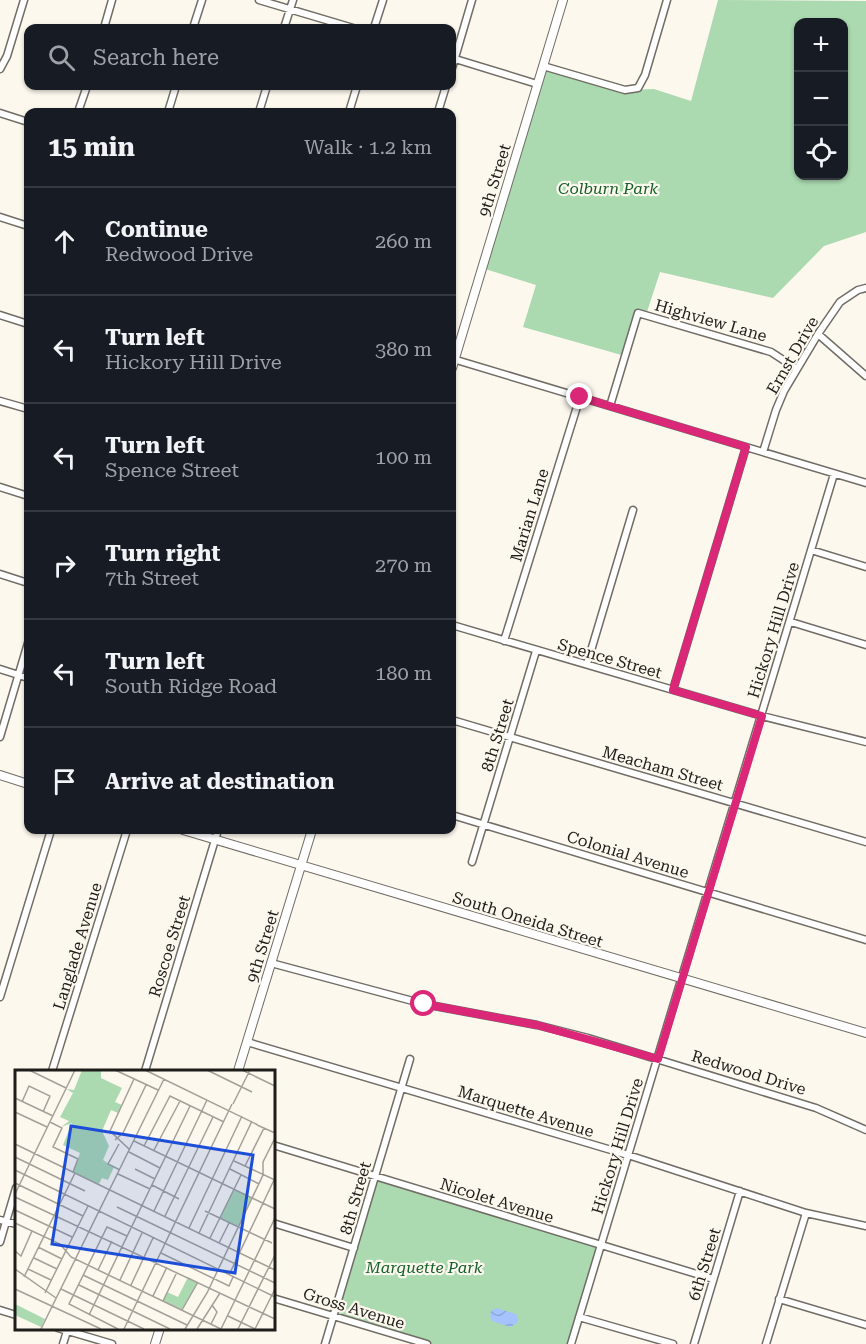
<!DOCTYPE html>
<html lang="en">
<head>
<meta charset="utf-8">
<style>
	:root { --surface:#171b24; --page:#20242c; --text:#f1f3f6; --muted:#9ea1a6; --line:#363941 }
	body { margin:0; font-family:"Roboto Serif",serif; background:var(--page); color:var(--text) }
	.controls { position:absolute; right:18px; top:18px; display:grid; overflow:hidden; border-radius:12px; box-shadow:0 2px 4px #0004 }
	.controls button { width:54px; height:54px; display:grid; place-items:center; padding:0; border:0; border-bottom:2px solid var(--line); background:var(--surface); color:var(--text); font:30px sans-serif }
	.stop { position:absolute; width:18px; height:18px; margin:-14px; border:4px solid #db2777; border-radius:50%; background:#fff }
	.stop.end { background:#db2777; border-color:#fff; box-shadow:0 2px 6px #0008 }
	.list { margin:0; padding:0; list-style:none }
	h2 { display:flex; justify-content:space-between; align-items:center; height:78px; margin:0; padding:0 24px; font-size:26px }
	h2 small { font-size:20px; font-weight:400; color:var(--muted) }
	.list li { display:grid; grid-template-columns:39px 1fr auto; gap:18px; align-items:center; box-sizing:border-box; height:108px; padding:0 24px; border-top:2px solid var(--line) }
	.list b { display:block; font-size:22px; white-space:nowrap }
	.list p { margin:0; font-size:20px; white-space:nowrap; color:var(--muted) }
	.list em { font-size:20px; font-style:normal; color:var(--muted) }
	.icon { flex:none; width:33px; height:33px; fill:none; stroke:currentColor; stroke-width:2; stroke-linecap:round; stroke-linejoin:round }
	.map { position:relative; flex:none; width:866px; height:1344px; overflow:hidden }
	.search { position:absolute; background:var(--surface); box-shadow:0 2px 4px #0004; left:24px; top:24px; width:432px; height:66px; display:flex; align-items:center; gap:15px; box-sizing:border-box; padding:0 21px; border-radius:12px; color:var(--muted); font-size:22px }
	.panel { position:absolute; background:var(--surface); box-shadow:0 2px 4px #0004; left:24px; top:108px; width:432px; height:726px; border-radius:12px }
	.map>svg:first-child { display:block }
	.park { fill:#abd9b0; fill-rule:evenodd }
	.water { fill:url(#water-waves) }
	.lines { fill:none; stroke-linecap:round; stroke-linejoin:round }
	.minor-casing { stroke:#716c65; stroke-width:9 }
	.tertiary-casing { stroke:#716c65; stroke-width:10 }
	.minor { stroke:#fff; stroke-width:6 }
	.tertiary { stroke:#fff; stroke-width:8 }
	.route { stroke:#db2777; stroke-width:8 }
	.labels { text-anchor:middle; stroke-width:4.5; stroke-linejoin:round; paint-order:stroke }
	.street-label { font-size:16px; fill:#1e1d19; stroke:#fdf8ee }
	.park-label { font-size:16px; font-style:italic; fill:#135f28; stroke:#fdf8ee }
	.inset-road { fill:none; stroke:#a4a099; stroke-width:1.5 }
	.view { fill:#1d4ed8; fill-opacity:0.15; stroke:#1d4ed8; stroke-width:3 }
	.inset-edge { fill:none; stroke:#1e1d19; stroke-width:3 }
</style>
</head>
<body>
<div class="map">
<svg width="866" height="1344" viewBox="0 0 866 1344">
	<defs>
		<pattern id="water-waves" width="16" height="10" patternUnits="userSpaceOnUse" patternTransform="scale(1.5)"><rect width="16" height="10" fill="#a5c3fd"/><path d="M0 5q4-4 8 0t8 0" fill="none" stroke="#8ea7d8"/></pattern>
	</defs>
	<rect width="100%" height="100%" fill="#fdf8ee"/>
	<path class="park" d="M718,0L866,1V232L824,246L773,298L660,272L646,315L638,313L625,356L523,327L536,285L482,268L543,66L625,90L654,89L691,101ZM798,22H844V176H798Z
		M376,1176L601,1246L571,1344H427L334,1316Z"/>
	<path class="water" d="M496,1308L516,1314L518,1319L517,1323L510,1327L492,1321L490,1316L491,1311Z"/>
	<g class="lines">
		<defs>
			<path id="minor" d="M259,0L353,28
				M104,28L112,0
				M193,28L202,0
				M284,28L293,0
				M374,28L383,0
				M452,58L537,84
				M543,66L625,90L638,88L645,75L667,0
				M452,68L472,0
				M0,69L7,56L24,0
				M78,112L87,86
				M168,112L176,86
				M259,112L267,86
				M349,112L357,86
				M438,112L446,86
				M0,113L28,122
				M0,217L28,226
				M0,315L28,324
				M818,334L866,376
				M453,359L866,483
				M0,401L28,409
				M610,406L638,313L771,352L797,369
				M763,452L776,410L784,391L818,334L840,302L858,290L866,288
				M0,487L28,496
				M811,550L866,567
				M0,574L28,583
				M791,622L866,645
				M452,625L762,716L866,742
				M504,641L580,397
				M587,664L633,510
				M0,669L28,678
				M673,690L746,447
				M452,720L866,842
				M0,737L28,643
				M452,815L866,940
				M472,862L536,651
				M271,963L424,1004L537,1025L588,1038L816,1108L866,1130
				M0,997L51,830
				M247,1042L628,1155L806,1213L866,1226
				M52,1071L127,830
				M145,1071L218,830
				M273,1145L713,1279
				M0,1220L16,1224
				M273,1223L354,1248
				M0,1242L16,1188
				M273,1298L427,1344
				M779,1299L866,1325
				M0,1310L16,1315
				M579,1317L673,1344
				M58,1328L112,1344
				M63,1344L68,1328
				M325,1344L410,1059
				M571,1344L834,474
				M694,1344L740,1191
				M766,1344L806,1213"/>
			<path id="tertiary" d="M452,368L563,0
				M0,775L28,784
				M183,830L866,1033
				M238,1071L312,830
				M155,1344L160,1328"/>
		</defs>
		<use href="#minor" class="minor-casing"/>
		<use href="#tertiary" class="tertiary-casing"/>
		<use href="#minor" class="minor"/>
		<use href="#tertiary" class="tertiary"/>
	</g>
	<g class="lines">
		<path class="route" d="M424,1004L537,1025L658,1059L762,716L673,690L746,447L580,397"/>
	</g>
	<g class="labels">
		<g class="street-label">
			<text transform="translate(494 180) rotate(-73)" y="6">9th Street</text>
			<text transform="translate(711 320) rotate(16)" y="6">Highview Lane</text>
			<text transform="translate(792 355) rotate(-60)" y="6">Ernst Drive</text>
			<text transform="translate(529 515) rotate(-73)" y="6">Marian Lane</text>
			<text transform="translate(773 630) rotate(-73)" y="6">Hickory Hill Drive</text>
			<text transform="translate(610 658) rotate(16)" y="6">Spence Street</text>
			<text transform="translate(497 735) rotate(-73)" y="6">8th Street</text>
			<text transform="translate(663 768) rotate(16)" y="6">Meacham Street</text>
			<text transform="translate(628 854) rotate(17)" y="6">Colonial Avenue</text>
			<text transform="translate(528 919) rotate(17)" y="6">South Oneida Street</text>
			<text transform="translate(77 946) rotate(-73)" y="6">Langlade Avenue</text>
			<text transform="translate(169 946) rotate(-73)" y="6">Roscoe Street</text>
			<text transform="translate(262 946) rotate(-73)" y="6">9th Street</text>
			<text transform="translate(749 1072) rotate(17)" y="6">Redwood Drive</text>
			<text transform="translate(526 1111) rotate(17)" y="6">Marquette Avenue</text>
			<text transform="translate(617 1146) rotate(-73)" y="6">Hickory Hill Drive</text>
			<text transform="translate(355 1198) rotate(-74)" y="6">8th Street</text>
			<text transform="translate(497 1200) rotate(17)" y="6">Nicolet Avenue</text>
			<text transform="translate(704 1264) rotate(-73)" y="6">6th Street</text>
			<text transform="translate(354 1308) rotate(17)" y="6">Gross Avenue</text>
		</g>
		<g class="park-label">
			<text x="608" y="194">Colburn Park</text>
			<text x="424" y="1273">Marquette Park</text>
		</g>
	</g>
	<g transform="translate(15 1070)">
		<rect width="260" height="260" fill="#fdf8ee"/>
		<path d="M67,0H86V8L107,18L100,32L107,35L103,43L96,40L87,61L94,76L88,90L99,97L93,110L87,108L84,114L58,102L65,83L48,75L57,53L46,57L54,51L45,47L58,23L51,19L59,20ZM219,119L237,128L223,157L205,148ZM173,207L183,212L167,240L148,231L152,222L163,227ZM0,234L30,249L26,257L0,245Z" fill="#abd9b0"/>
		<path class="inset-road" d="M14,0L51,18M100,0L143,20M130,0L243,55M192,0L237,22M227,0L260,16M0,28L38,46M7,32L14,16L35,26L28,42M218,34L235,0M0,42L32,57M35,52L47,58L38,77L63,89L58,102M242,55L260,63M100,70L108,63L131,15M119,71L260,139M0,74L260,200M104,74L93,94L105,100M129,76L155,26L209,52M115,80L95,61L119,9M139,80L165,31M114,82L145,98M0,87L70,121M219,91L260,110M230,96L249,58M120,99L140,109M215,99L244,114M0,100L260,227M103,104L135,119M0,113L68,146M137,115L164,129M0,124L60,0M0,127L260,249M102,137L260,213M0,140L57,167M139,141L192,30M190,141L257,173M150,146L198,47M0,153L45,174L56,187L206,259M174,158L227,46M184,163L237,51M195,168L226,105M204,173L214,153M23,177L47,189M0,181L6,186L17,161M146,183L214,216L218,207M19,188L42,199M0,199L41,228M13,199L36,210M83,200L97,171M68,205L172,255M214,205L259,110M9,207L60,103M105,210L127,163M64,215L155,259M116,215L138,168M0,219L86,259M46,219L129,259M30,223L73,136M138,226L152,197M148,231L162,202M167,240L183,212M74,245L175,36M213,246L240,259M196,254L202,242L197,235M26,259L149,9M103,259L54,234L92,157L112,166M109,259L217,34M170,259L192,223L248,105V92L260,68M182,259L205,223M206,259L260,148M223,259L260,185M240,259L260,219"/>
		<path class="view" d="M56,56L238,85L220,203L37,174Z"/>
		<rect width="260" height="260" class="inset-edge"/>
	</g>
</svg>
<div class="controls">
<button>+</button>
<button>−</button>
<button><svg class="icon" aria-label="locate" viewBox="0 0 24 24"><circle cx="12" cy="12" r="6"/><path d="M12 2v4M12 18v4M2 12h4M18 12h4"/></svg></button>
</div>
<div class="stop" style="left:424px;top:1004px"></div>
<div class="stop end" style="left:580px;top:397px"></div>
<div class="search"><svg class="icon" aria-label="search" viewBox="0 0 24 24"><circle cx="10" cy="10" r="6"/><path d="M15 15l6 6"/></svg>Search here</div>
<section class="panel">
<h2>15 min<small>Walk · 1.2 km</small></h2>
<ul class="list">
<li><svg class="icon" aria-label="ahead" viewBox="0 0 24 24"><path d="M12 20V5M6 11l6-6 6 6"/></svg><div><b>Continue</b><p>Redwood Drive</p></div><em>260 m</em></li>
<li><svg class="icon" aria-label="left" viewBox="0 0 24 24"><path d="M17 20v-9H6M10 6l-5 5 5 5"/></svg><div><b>Turn left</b><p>Hickory Hill Drive</p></div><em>380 m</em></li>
<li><svg class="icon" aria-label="left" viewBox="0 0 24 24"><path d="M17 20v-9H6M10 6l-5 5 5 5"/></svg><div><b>Turn left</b><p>Spence Street</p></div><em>100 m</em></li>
<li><svg class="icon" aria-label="right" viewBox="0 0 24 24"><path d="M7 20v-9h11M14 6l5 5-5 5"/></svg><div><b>Turn right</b><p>7th Street</p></div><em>270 m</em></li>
<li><svg class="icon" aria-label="left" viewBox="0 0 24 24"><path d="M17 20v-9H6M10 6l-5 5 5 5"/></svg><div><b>Turn left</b><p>South Ridge Road</p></div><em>180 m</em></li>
<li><svg class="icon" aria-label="arrive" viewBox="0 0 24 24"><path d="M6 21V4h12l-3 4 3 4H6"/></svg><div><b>Arrive at destination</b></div></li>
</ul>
</section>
</div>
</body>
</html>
